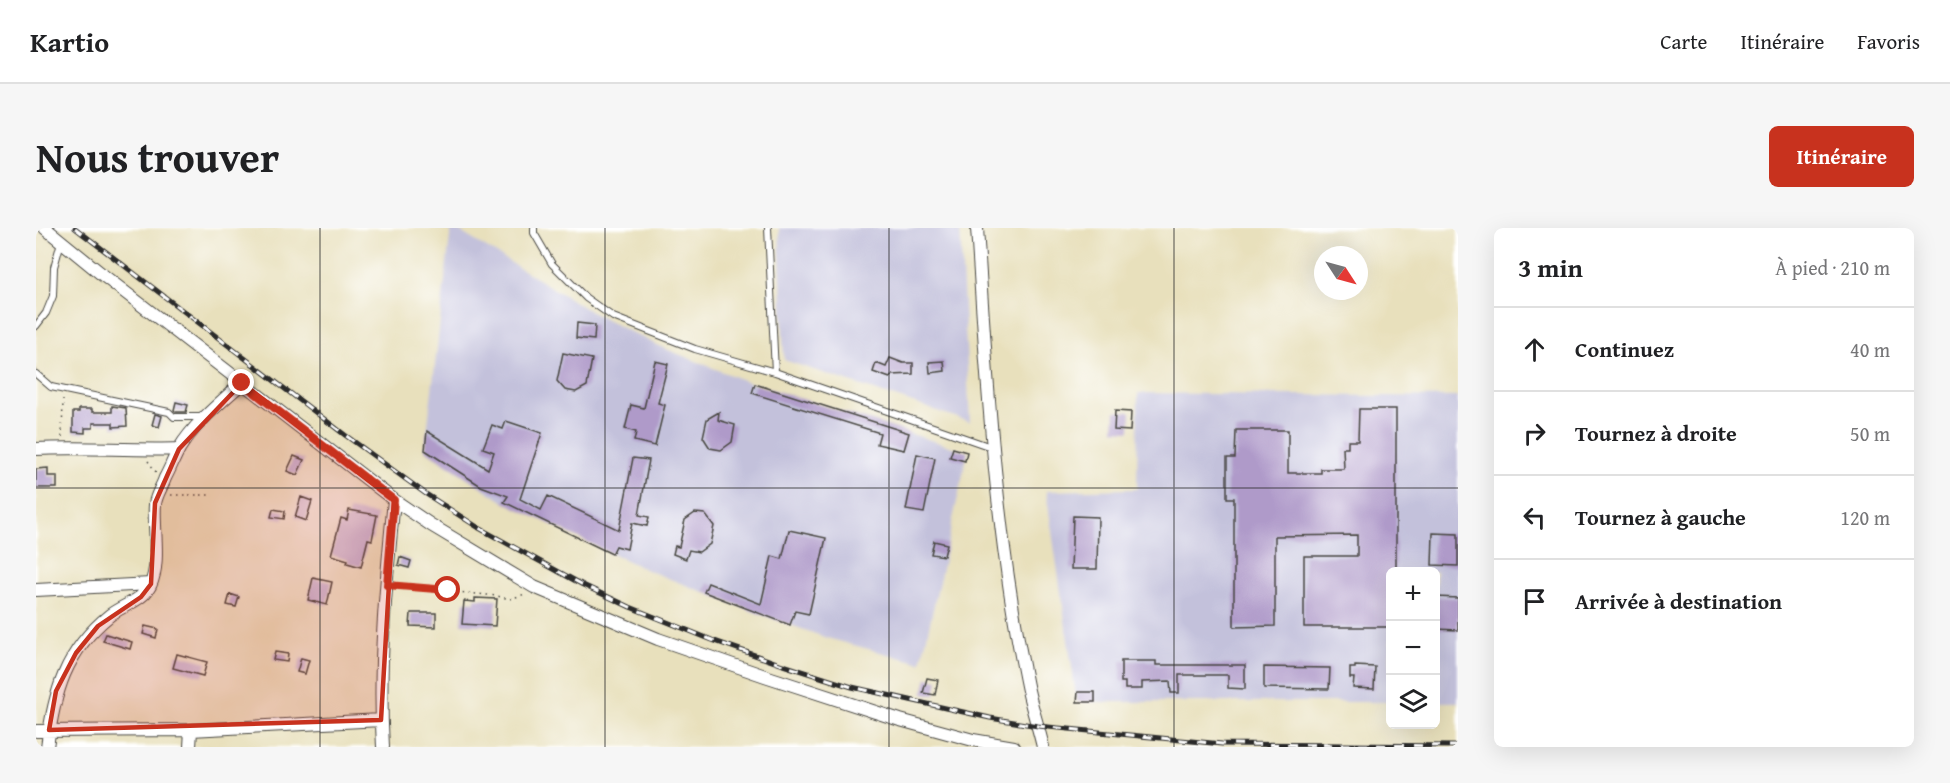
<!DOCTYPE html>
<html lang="fr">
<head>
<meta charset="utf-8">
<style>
	:root { --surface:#fff; --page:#f6f6f6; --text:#202124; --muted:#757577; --line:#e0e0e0; --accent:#c8321e }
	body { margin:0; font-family:"Gentium Book Plus",serif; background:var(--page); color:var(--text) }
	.controls { position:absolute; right:18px; bottom:18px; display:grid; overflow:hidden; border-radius:9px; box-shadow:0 6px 24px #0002 }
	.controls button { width:54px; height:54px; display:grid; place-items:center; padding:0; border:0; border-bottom:2px solid var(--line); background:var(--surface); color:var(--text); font:30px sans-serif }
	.compass { position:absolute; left:1278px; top:18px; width:54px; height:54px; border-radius:50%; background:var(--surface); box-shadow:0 6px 24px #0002; rotate:126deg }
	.stop { position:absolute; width:18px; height:18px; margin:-14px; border:4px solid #c8321e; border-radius:50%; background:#fff }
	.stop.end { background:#c8321e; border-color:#fff; box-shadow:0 2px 6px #0008 }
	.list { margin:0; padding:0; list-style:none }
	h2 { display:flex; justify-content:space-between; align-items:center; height:78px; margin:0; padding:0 24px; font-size:26px }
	h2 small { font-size:20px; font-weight:400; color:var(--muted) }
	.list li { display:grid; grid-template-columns:39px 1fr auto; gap:18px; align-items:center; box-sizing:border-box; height:84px; padding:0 24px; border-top:2px solid var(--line) }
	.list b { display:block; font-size:22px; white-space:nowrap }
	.list em { font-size:20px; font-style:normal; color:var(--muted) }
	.icon { flex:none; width:33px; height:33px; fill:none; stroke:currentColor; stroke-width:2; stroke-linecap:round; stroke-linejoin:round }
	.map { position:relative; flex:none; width:1422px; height:519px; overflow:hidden; border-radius:9px }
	header { display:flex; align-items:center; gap:36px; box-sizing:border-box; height:84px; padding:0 30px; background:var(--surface); border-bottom:2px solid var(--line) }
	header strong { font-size:28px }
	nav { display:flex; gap:33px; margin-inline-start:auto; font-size:21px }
	.intro { display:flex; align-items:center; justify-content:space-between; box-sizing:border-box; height:144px; padding:0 36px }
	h1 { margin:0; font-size:42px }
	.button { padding:15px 27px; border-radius:9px; background:var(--accent); color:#fff; font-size:21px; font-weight:700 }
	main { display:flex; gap:36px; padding:0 36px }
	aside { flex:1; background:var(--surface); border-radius:9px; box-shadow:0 6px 24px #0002 }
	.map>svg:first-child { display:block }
	.industrial { fill:#c3c1db }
	.building { fill:#af9ac9 }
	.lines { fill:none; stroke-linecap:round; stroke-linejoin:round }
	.service-casing { stroke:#474641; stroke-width:8 }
	.minor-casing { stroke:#474641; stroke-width:14 }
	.path { stroke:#474641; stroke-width:1.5; stroke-dasharray:1.5 4.5; stroke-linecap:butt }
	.service { stroke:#fff; stroke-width:6 }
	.minor { stroke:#fff; stroke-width:12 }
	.rail-casing { stroke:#2b2b2b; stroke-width:5 }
	.rail { stroke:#fff; stroke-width:3; stroke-dasharray:9; stroke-linecap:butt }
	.route { stroke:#c8321e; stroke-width:8 }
	.marked { fill:#c8321e; fill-opacity:0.2; stroke:#c8321e; stroke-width:4.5; stroke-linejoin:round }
	.grid { fill:none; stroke:#2b2b2b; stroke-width:1.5; stroke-opacity:0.55 }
</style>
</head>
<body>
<header>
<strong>Kartio</strong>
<nav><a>Carte</a><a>Itinéraire</a><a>Favoris</a></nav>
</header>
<div class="intro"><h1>Nous trouver</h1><a class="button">Itinéraire</a></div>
<main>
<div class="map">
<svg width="1422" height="519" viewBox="0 0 1422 519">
	<rect width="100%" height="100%" fill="#fff"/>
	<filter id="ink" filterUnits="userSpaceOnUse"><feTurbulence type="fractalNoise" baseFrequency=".0167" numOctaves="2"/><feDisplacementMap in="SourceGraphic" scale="12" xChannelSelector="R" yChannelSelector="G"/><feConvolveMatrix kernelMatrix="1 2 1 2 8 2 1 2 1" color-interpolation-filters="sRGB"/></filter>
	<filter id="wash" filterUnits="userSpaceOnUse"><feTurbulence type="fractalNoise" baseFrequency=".008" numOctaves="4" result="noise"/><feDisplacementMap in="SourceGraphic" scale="24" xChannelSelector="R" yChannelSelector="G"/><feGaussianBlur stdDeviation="1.35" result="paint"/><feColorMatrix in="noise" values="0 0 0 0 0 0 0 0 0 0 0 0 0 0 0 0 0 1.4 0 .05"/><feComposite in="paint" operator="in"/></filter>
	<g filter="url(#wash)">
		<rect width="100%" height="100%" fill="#e8e0bc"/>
		<path class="industrial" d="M415,0H418L562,88L625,119L712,154L932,224L885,435L791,410L721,385L611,342L468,274L389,222Z
			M743,0H924L934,194L748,132Z
			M1102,165L1422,169V474H1400V344H1354V474H1041L1010,263L1101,261Z"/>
		<g id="blocks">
			<path class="building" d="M541,95L559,97L558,112L540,110Z
				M527,125L556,131L551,158L540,164L529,162L521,153Z
				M854,130L867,135H877V146L856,147L854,150L837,144L840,135L850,139Z
				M619,133L632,136L622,175L629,177L619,218L598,213L600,204L589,201L595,177L608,180Z
				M908,133L909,143L894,145L893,134Z
				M719,156L873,205L868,222L841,216L844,205L716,165Z
				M140,174L152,177L150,184H140L138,182Z
				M76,178L90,180L91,198L77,199V195H57V200H49V205L37,204V184H43V181H56V184H76Z
				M1323,181H1360V344H1354V399H1268V328H1321V307L1239,308V398L1198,399V270H1191V230H1199L1200,202H1252V245H1285V241H1308L1307,220H1312V213H1322Z
				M1079,183L1095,184L1094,203L1078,202Z
				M683,184L682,192L699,197L696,214L685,222L674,220L667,209L671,191Z
				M119,186L126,188L123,199L116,197Z
				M470,193L506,205L484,271L505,282L512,268L583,302L597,230L613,232L603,287L613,289L611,298L596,295L591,321L580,318L576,326L468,274L472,268L445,258L389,222L391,203L452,241L458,224L447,220L456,197L467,201Z
				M917,220L931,224L929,233L914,229Z
				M881,226L899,230L888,285L870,282Z
				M258,228L268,232L261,247L251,243Z
				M12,240V248H21V260H0V241Z
				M265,269L276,273L270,293L259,289Z
				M237,281L249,283L248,291L235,289Z
				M313,282L341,287L336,312L332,311L325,339L311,335L312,332L295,327L305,290L311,292Z
				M659,285L669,286L678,298L674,316L663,324L653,322L650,331L637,326L639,318L643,319L649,292Z
				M1037,288L1062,289L1061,341H1035Z
				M753,302L790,310L773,386L759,383L754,397L668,364L672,355L725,376L736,328L746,331Z
				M1397,305L1422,306V338L1396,337Z
				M898,313L911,316L908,328L895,326Z
				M364,329L375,333L373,340L362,337Z
				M277,350L296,354L291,377L272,372Z
				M194,366L203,369L200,379L191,377Z
				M1400,369L1422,370V402L1400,401Z
				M439,370L461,371L459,398L426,396L428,373L439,374Z
				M375,385H400V399L374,398Z
				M109,398L122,401L120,410L107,406Z
				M70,406L96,414L94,421L67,413Z
				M239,424L252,426L251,434L237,432Z
				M141,426L171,434L167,448L137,440Z
				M265,430L273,432L269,446L261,444Z
				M1085,433H1120V437H1209V461L1192,460V447H1143V465H1135L1134,453L1106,454V461H1089V454H1085Z
				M1319,438L1339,439L1338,461L1317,460L1318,450H1314V440H1319Z
				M1228,439L1294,440L1293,461L1228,460Z
				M891,450L902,452L899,467L887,465Z
				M1042,464H1059V474H1041Z"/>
		</g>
	</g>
	<g filter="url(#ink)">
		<use href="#blocks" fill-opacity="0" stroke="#474641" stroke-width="1.5"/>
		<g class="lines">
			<defs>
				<path id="service" d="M498,0V5L516,36L550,70L577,89L659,121L739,144
					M732,0L739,144L955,219
					M0,98L10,85L17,68L18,39L25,14
					M0,146L15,159L133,184L138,189H167"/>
				<path id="minor" d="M9,0L68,48L358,272L395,297L498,359L622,411L729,448L864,492L937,512L978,519
					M941,0C951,152 959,303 990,453C994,475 1002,497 1007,519
					M0,221C48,218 95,223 143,221
					M0,362L115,356
					M0,503L155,502
					M11,519C18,465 29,423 74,387C87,377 106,373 114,358C125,335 117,300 119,276C120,267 126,259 129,250C134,241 138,230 143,221C158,196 184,175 206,155
					M154,519L155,502L345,492
					M347,519C342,437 350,354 358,272"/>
			</defs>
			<use href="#service" class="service-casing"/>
			<use href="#minor" class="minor-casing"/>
			<path class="path" d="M26,209L27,172
				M112,233L120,244
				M135,267H173
				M361,358L461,368L474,371L489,366"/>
			<use href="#service" class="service"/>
			<use href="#minor" class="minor"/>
			<defs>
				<path id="rail" d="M39,0L309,207L390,266L443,300L547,357L594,379L676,412L747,437L816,459L954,490L1002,498L1186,516L1422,518"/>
			</defs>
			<use href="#rail" class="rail-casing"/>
			<use href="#rail" class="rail"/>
		</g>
	</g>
	<g class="lines" filter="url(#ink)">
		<path class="route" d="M206,155L358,272L351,357L412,362"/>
	</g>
	<path class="marked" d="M206,155L358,272L345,492L13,502L20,463L40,425L62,398L105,369L115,356L119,275L143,221Z"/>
	<path class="grid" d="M284,0V519M569,0V519M853,0V519M1138,0V519M0,260H1422"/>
</svg>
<div class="controls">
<button>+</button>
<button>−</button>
<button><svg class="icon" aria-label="layers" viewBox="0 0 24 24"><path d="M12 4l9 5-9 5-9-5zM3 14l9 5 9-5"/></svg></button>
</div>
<svg class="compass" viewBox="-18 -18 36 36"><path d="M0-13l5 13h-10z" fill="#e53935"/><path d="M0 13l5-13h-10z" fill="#757577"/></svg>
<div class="stop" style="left:412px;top:362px"></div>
<div class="stop end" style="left:206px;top:155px"></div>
</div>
<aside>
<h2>3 min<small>À pied · 210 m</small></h2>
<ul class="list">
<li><svg class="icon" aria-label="ahead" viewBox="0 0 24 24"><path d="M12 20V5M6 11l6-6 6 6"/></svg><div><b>Continuez</b></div><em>40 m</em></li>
<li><svg class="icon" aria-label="right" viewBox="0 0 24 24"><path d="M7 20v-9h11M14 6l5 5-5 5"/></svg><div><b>Tournez à droite</b></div><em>50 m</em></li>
<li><svg class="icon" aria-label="left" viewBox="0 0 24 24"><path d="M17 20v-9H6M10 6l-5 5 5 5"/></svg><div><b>Tournez à gauche</b></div><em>120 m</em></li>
<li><svg class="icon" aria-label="arrive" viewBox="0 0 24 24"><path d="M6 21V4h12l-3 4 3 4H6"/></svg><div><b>Arrivée à destination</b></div></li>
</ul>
</aside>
</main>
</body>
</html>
